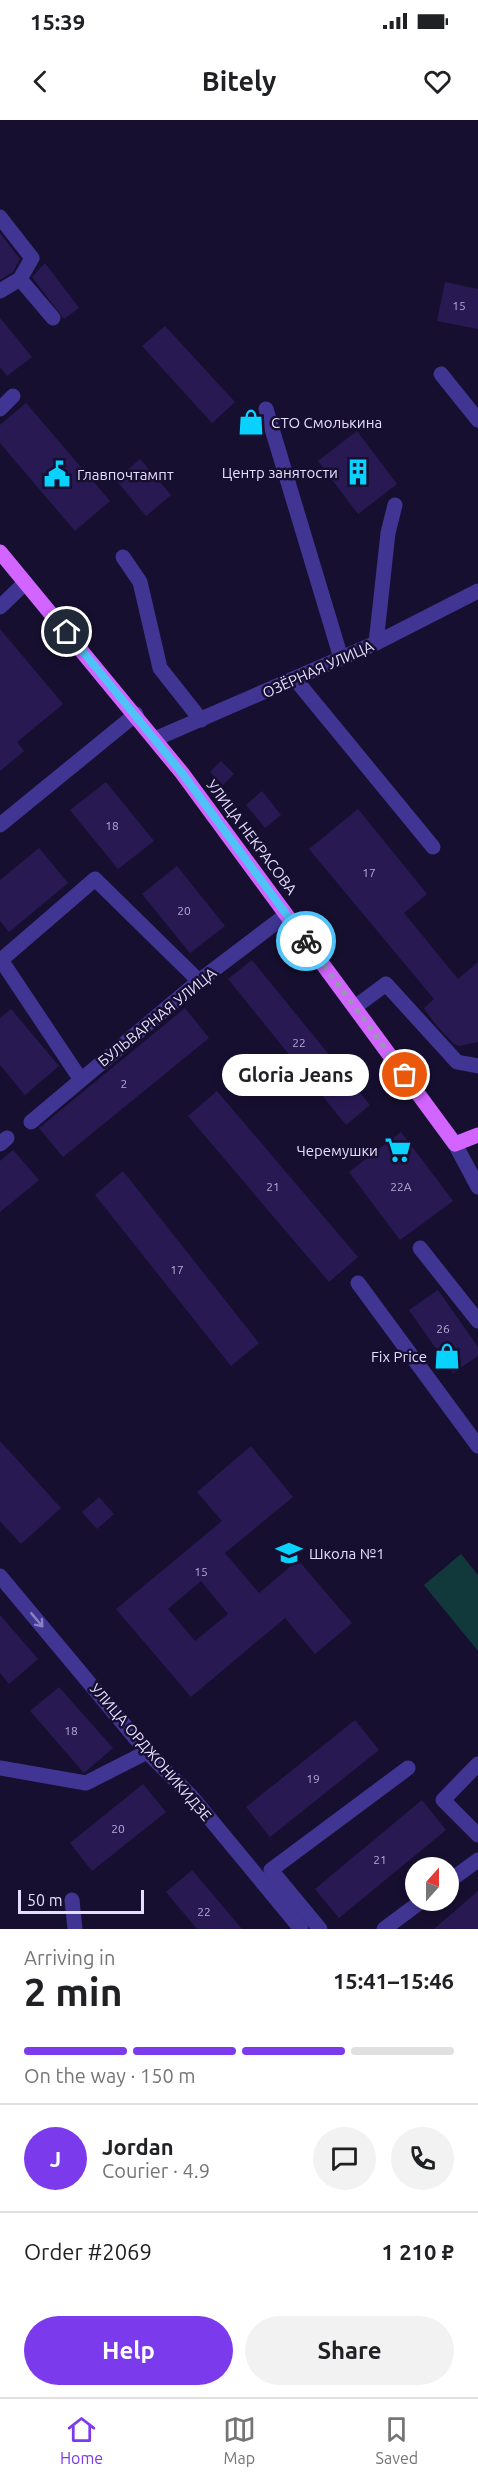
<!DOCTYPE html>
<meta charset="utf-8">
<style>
body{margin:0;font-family:Ubuntu,sans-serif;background:#f2f2f2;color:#202124;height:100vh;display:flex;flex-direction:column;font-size:22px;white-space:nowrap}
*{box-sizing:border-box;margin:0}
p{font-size:20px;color:#757577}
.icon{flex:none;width:33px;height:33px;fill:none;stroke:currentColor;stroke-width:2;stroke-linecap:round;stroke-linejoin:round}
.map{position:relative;height:1809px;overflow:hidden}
.drawer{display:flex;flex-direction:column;background:#fff;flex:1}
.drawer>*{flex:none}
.needle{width:39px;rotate:21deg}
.controls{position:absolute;left:405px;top:1737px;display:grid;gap:12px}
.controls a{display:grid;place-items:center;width:54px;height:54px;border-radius:50%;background:#fff;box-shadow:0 3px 9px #0003;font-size:30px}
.scale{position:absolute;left:18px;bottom:15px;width:126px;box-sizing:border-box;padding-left:6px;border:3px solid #e4ddff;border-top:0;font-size:16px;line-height:21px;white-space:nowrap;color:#e4ddff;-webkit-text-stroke:4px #170f30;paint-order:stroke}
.pin{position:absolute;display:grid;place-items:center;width:51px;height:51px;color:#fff;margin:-26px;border:3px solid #fff;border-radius:50%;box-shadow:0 2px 6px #0007}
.courier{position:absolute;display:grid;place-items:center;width:60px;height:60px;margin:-30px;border:4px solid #4fc3f7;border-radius:50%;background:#fff;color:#222;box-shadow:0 2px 8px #0007}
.bubble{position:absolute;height:42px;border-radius:21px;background:#fff;box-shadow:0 3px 9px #0003;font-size:20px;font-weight:700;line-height:42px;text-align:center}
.summary em{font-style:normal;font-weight:700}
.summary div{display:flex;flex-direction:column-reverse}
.summary{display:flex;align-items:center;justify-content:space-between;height:102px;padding:0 24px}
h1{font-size:39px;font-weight:700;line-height:45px}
.bar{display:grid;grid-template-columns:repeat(4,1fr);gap:9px 6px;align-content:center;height:72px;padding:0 24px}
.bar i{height:8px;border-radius:4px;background:#e0e0e0}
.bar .selected{background:#7c3aed}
.bar p{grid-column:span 4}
.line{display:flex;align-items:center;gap:15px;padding:0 24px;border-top:2px solid #e0e0e0}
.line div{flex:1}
.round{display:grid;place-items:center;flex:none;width:63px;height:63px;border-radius:32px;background:#f2f2f2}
.button{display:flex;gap:12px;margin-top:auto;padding:12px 24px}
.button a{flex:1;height:69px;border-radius:36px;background:#7c3aed;color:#fff;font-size:24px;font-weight:700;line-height:69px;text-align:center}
.button a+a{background:#f2f2f2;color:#202124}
.status{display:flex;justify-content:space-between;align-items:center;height:42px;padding:0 30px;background:#fff;direction:ltr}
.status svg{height:16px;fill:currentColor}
header{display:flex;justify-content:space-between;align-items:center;height:78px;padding:0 24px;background:#fff;font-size:27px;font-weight:700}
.tabs{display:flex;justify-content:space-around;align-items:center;height:84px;border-top:2px solid #e0e0e0;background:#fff;font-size:16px;color:#757577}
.tabs a{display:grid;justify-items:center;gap:3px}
.tabs .selected{color:#7c3aed}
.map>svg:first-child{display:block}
.green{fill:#11383a}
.building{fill:#291953;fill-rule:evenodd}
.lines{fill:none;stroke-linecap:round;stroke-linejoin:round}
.minor{stroke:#413593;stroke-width:15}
.major{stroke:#d264ff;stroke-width:15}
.oneway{stroke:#8a81c4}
.done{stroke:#9c95b7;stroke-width:6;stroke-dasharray:0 10.8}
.route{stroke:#4fc3f7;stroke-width:8}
.labels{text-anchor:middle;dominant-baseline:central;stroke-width:5;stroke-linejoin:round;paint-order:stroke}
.number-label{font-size:12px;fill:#b5acd4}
.poi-label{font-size:15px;fill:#e4ddff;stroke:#170f30;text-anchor:start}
.street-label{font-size:15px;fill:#e4ddff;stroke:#170f30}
</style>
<div class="status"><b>15:39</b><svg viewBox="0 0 49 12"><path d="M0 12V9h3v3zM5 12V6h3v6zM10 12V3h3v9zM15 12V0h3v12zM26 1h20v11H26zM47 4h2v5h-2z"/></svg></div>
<header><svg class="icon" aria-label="back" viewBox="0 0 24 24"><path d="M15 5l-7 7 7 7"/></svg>Bitely<svg class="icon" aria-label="heart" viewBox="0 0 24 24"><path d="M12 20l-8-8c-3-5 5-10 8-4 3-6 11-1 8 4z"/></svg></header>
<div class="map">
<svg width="478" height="1809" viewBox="0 0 478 1809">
<rect width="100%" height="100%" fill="#170f30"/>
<path class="green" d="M461 1434 478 1455V1531L424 1465Z"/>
<g class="building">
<path d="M0 113 20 139 13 152 0 160Z"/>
<path d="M45 143 79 188 64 199 32 157Z"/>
<path d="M445 162 478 169V209L437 201Z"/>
<path d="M0 198 32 237 7 256 0 247Z"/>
<path d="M165 206 235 282 212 303 142 226Z"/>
<path d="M26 283 110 381 75 411 0 323V305Z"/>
<path d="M357 311 397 364 358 394 318 341Z"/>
<path d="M140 339 171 375 146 396 116 360Z"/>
<path d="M0 509 63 584 17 622 24 631 0 651Z"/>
<path d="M221 641 234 654 223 665 210 652Z"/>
<path d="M106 662 154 721 118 749 70 690Z"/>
<path d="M262 671 281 695 265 708 246 685Z"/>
<path d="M358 689 427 774 404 793 458 859 478 842V922L459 926 454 924 436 905 424 888 434 879 309 729Z"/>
<path d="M39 728 68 763 9 812 0 801V760Z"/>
<path d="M177 746 225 806 190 833 142 774Z"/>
<path d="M252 840 370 985 346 1005 228 859Z"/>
<path d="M185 888 209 918 63 1037 39 1008Z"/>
<path d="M11 889 59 946 25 975 0 945V898Z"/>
<path d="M217 971 358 1137 329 1162 188 996Z"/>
<path d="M401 1012 453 1081 400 1120 349 1052Z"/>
<path d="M13 1030 39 1060 0 1092V1041Z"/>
<path d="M123 1051 259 1223 231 1246 95 1075Z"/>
<path d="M438 1170 478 1227V1236L453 1253 409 1190Z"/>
<path d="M0 1321 61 1388 21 1424 0 1401Z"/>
<path d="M251 1326 293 1377 225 1433 259 1473 298 1440 352 1503 315 1534 285 1498 191 1577 116 1489 222 1401 197 1372ZM201 1461 228 1494 195 1521 168 1489Z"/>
<path d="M99 1377 114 1394 97 1409 82 1392Z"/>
<path d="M0 1495 38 1539 9 1564 0 1553Z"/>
<path d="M59 1567 113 1628 84 1653 30 1591Z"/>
<path d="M355 1600 379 1630 270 1717 246 1687Z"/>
<path d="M143 1664 166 1692 92 1751 70 1723Z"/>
<path d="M422 1680 446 1710 339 1798 315 1769Z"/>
<path d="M192 1750 242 1809H197L166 1772Z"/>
<path d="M478 1771V1809H434Z"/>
</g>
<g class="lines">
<g class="minor">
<path d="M0 97 32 138 20 159 0 171"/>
<path d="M20 159 53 198"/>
<path d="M441 254 478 300"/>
<path d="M0 289 13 276"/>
<path d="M266 289 341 538"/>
<path d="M123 437 140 462 160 548 201 600"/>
<path d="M0 487 25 463"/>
<path d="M376 523 388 413 395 385"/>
<path d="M295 559 433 727"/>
<path d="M155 619 376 523 478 471"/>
<path d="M0 705 136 594"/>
<path d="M355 887 386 864 457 942 478 946"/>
<path d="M81 960 1 840 95 759 199 861"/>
<path d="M31 1002 199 861 286 795"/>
<path d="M0 1024 7 1018"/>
<path d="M455 1024 478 1067"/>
<path d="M420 1128 478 1201"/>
<path d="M358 1163 478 1326"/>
<path d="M0 1456 147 1632 191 1676 301 1809"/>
<path d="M478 1644 443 1680 478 1715"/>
<path d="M0 1648 86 1663 147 1632"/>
<path d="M448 1762 478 1740"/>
<path d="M72 1780 75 1809"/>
<path d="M320 1809 271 1750 408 1648"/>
<path d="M384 1809 423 1780"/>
</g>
<path class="major" d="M0 432 182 653 455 1024 478 1015"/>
</g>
<defs><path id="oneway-shaft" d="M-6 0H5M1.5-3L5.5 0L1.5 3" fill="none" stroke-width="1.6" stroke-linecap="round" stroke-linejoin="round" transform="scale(1.5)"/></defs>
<use class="oneway" href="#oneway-shaft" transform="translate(37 1500) rotate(50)"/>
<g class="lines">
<path class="done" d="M306 821 405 955"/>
<path class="route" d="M67 512 182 653 306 821"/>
</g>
<defs>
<g id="shop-bare" transform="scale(2.07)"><path d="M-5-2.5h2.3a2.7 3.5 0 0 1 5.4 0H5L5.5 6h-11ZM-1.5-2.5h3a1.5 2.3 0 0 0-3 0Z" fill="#09d2ff" stroke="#170f30" stroke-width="2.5" paint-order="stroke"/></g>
<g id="building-bare" transform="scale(2.07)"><path d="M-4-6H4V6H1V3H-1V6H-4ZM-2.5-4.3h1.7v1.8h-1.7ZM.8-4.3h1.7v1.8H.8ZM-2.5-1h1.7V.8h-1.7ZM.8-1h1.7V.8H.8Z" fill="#09d2ff" stroke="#170f30" stroke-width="2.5" paint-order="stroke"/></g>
<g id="civic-bare" transform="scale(2.07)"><path d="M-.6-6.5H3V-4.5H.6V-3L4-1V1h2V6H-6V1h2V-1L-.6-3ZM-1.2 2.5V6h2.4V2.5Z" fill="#09d2ff" stroke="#170f30" stroke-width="2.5" paint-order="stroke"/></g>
<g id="supermarket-bare" transform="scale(2.07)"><path d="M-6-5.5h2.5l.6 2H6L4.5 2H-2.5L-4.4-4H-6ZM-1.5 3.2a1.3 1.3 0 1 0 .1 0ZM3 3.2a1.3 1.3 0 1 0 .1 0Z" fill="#09d2ff" stroke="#170f30" stroke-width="2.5" paint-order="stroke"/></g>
<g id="school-bare" transform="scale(2.07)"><path d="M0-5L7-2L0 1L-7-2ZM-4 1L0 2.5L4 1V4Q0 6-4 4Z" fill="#09d2ff" stroke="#170f30" stroke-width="2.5" paint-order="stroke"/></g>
</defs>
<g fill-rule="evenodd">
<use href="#shop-bare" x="251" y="302"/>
<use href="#building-bare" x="358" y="352"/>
<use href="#civic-bare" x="57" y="354"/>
<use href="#supermarket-bare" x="398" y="1030"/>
<use href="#shop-bare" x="447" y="1236"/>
<use href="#school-bare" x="289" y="1433"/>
</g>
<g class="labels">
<g class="number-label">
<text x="459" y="185">15</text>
<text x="112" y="705">18</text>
<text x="369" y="752">17</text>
<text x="184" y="790">20</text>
<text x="299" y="922">22</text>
<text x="124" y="963">2</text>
<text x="273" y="1066">21</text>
<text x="401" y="1066">22А</text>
<text x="177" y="1149">17</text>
<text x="443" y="1208">26</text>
<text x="201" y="1451">15</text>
<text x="71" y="1610">18</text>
<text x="313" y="1658">19</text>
<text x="118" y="1708">20</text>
<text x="380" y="1739">21</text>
<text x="204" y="1791">22</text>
</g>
<g class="poi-label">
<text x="271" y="302">СТО Смолькина</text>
<text x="338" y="352" text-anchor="end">Центр занятости</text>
<text x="77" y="354">Главпочтампт</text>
<text x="378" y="1030" text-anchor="end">Черемушки</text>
<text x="427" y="1236" text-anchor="end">Fix Price</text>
<text x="309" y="1433">Школа №1</text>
</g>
<g class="street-label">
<text transform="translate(318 549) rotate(-24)">ОЗЁРНАЯ УЛИЦА</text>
<text transform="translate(252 717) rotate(53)">УЛИЦА НЕКРАСОВА</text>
<text transform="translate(157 897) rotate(-39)">БУЛЬВАРНАЯ УЛИЦА</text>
<text transform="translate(151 1632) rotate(49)">УЛИЦА ОРДЖОНИКИДЗЕ</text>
</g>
</g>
</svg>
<div class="controls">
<a><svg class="needle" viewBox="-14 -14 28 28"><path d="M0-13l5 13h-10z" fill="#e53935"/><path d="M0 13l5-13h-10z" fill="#757577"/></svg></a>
</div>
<div class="scale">50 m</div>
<div class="pin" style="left:405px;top:955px;background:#ea580c"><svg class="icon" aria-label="bag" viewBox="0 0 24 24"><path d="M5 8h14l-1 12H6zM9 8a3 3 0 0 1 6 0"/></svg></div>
<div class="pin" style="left:67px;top:512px;background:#1f2937"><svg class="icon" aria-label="home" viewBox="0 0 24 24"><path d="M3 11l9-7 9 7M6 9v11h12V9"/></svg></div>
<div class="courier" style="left:306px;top:821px"><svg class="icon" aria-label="bike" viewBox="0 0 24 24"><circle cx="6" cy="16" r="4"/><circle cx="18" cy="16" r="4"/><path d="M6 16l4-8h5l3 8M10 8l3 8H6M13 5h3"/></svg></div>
<div class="bubble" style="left:222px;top:934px;width:147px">Gloria Jeans</div>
</div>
<section class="drawer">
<div class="summary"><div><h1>2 min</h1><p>Arriving in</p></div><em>15:41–15:46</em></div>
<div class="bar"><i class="selected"></i><i class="selected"></i><i class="selected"></i><i></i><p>On the way · 150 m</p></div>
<div class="line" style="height:108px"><b class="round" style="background:#7c3aed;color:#fff">J</b><div><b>Jordan</b><p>Courier · 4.9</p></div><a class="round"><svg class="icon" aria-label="chat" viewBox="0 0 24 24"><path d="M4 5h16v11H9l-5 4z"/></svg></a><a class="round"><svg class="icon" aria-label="phone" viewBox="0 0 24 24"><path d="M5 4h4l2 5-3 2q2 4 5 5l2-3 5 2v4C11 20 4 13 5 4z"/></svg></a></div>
<div class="line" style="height:78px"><div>Order #2069</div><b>1 210 ₽</b></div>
<div class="button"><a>Help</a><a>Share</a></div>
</section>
<nav class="tabs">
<a class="selected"><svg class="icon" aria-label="home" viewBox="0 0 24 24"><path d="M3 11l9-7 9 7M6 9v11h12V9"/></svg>Home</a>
<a><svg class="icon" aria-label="map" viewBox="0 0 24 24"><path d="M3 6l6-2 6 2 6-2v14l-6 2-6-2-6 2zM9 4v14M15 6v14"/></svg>Map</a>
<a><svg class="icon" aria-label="saved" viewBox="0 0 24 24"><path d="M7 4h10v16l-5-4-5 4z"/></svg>Saved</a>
</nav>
